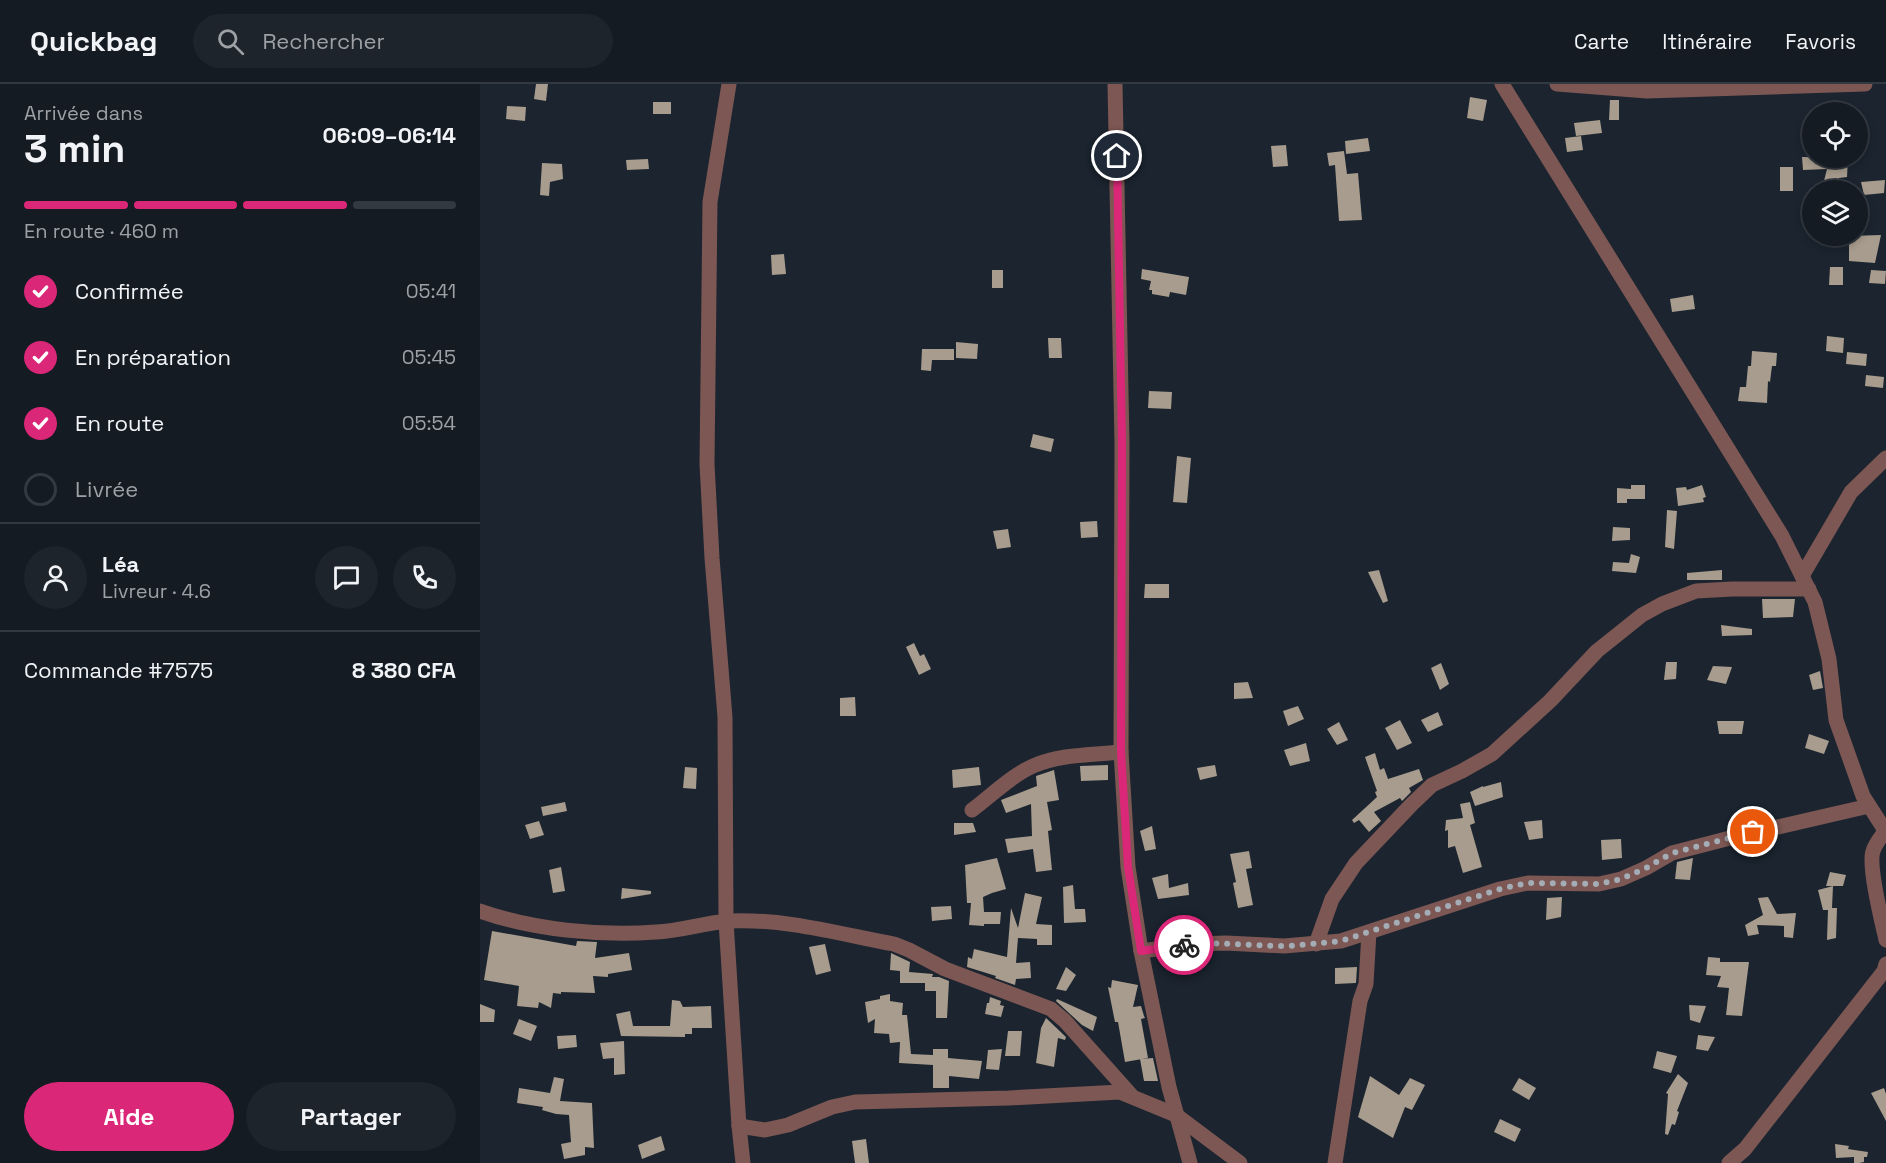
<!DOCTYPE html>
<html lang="fr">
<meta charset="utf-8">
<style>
body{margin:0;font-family:"Space Grotesk",sans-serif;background:#1d242b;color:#f1f3f6;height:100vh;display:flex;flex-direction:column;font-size:22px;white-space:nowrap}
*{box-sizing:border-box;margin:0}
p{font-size:20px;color:#9da1a6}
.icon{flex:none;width:33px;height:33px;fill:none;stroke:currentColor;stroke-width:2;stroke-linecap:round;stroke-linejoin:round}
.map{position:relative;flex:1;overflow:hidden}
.panel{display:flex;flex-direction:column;background:#141b23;width:480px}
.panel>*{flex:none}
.fabs{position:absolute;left:1322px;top:18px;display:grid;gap:12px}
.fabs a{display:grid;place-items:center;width:66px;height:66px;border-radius:50%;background:#141b23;box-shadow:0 3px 9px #0003,0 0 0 2px #333941;font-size:30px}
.pin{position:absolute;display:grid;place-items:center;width:51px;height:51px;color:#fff;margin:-26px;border:3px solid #fff;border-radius:50%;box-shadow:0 2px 6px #0007}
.courier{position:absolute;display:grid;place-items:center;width:60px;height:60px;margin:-30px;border:4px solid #db2777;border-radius:50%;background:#fff;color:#222;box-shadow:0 2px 8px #0007}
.headline em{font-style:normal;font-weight:600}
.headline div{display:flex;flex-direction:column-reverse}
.headline{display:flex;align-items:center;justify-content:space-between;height:102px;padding:0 24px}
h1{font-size:39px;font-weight:600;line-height:45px}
.bar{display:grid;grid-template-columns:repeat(4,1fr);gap:9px 6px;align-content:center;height:72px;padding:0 24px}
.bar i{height:8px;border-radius:4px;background:#333941}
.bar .current{background:#db2777}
.bar p{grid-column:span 4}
.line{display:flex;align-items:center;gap:15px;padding:0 24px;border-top:2px solid #333941}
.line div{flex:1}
.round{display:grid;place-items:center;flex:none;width:63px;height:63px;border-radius:32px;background:#1d242b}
ol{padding:0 24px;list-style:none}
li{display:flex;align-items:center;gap:18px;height:66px}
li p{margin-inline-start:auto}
li .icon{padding:6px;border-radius:50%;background:#db2777;color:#fff;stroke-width:4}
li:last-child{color:#9da1a6}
li i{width:33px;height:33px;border:3px solid #333941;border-radius:50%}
.button{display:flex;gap:12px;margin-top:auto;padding:12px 24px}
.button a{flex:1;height:69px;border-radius:36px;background:#db2777;color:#fff;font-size:24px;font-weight:600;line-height:69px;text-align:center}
.button a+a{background:#1d242b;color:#f1f3f6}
header{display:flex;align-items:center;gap:36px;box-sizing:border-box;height:84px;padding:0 30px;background:#141b23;border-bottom:2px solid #333941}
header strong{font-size:28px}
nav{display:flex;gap:33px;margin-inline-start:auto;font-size:21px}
.search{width:420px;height:54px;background:#1d242b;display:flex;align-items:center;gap:15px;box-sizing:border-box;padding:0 21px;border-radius:33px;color:#9da1a6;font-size:22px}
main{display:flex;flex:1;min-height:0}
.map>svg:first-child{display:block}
.building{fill:#a79c8d}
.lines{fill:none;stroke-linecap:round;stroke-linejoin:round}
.minor{stroke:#7c5753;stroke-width:15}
.done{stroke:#a4acb5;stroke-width:6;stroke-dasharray:0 10.8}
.route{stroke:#db2777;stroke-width:8}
</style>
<header>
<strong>Quickbag</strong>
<div class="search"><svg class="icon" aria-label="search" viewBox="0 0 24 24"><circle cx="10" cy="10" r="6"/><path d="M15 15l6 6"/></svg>Rechercher</div>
<nav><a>Carte</a><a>Itinéraire</a><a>Favoris</a></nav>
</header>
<main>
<section class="panel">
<div class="headline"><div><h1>3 min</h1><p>Arrivée dans</p></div><em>06:09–06:14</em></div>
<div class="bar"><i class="current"></i><i class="current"></i><i class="current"></i><i></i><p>En route · 460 m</p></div>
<ol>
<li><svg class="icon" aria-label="check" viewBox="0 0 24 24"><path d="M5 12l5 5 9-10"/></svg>Confirmée<p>05:41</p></li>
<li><svg class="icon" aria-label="check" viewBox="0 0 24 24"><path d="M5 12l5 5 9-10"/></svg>En préparation<p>05:45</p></li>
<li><svg class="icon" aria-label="check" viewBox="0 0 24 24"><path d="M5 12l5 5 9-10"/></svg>En route<p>05:54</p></li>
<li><i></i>Livrée</li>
</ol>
<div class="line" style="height:108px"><a class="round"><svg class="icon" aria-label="person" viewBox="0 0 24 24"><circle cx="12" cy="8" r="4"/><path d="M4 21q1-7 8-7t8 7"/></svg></a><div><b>Léa</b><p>Livreur · 4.6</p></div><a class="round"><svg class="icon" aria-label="chat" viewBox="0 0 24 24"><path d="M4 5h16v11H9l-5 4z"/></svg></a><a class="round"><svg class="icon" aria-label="phone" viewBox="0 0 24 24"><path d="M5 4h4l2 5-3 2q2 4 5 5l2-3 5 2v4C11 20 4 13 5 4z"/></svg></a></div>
<div class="line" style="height:78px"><div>Commande #7575</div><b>8 380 CFA</b></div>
<div class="button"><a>Aide</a><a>Partager</a></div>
</section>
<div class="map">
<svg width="1406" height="1079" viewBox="0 0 1406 1079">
<rect width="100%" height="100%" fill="#1b242f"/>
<g class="building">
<path d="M56 0H68L66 17 54 15Z"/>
<path d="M990 13 1007 16 1003 37 987 34Z"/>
<path d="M1130 16H1139V36H1129Z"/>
<rect x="173" y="18" width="18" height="12"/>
<path d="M27 22 46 23 45 37 26 35Z"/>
<path d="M1120 36 1122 49 1096 52 1094 39Z"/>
<path d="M1101 52 1103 66 1087 68 1085 54Z"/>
<path d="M888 54 890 67 866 70 865 57Z"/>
<path d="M806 61 808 82 793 83 791 62Z"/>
<path d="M864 67 867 90 878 89 882 136 859 137 855 81 849 82 847 69Z"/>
<path d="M1322 73 1368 74 1367 93 1359 94 1354 106 1342 105 1347 85 1323 86Z"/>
<path d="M168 75 169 85 147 86 146 76Z"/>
<path d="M62 79 82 80 83 95 70 98 69 112 60 111Z"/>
<rect x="1300" y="83" width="13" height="24"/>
<path d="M1405 96 1404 109 1384 111 1381 98Z"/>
<path d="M1401 151 1395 179 1369 177V152Z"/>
<path d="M304 170 306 190 292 191 291 171Z"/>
<path d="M1350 183H1363V201H1349Z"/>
<path d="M662 185 709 193 706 211 690 208 689 213 672 210V206H669L671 197 661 195Z"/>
<rect x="512" y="186" width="11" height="18"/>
<path d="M1391 186 1406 187 1405 200 1389 199Z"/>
<path d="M1213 211 1215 225 1192 228 1190 215Z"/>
<path d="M1347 252 1364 254 1363 269 1346 267Z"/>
<path d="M568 254H581L582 274H569Z"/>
<path d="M476 258 498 260 497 275 476 274Z"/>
<path d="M442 265H474V276H452L451 287 441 286Z"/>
<path d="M1272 267 1297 269 1296 282H1292L1290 298 1288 297 1287 319 1258 317 1260 303H1266L1268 282H1271Z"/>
<path d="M1367 268 1387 270 1386 282 1366 280Z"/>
<path d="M1386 291 1404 293 1403 304 1385 302Z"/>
<path d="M669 307 692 308 691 325 668 324Z"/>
<path d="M553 350 574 355 571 368 550 363Z"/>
<path d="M697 372 711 374 707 419 693 418Z"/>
<path d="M1151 401H1165V415H1147V419H1137V404L1151 405Z"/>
<path d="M1222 401 1226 413 1223 414 1224 418 1198 422 1196 404 1206 403 1207 406Z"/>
<path d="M1187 426 1197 427 1194 465 1185 463Z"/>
<path d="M617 437 618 453 601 454 600 438Z"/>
<path d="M1133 443 1150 444V456L1132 457Z"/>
<path d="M528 445 531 463 517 465 513 447Z"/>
<path d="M1151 470 1160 473 1156 489 1132 487 1133 478 1149 479Z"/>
<path d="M899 486 908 517 903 519 888 488Z"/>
<path d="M1242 486V496H1207V489Z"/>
<path d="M665 500H689V514H664Z"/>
<path d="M1282 515H1315L1313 533 1283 534Z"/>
<path d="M1241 541 1272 545V551L1242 552Z"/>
<path d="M434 559 440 572 444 570 451 585 439 591 426 563Z"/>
<path d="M1186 578H1197L1196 595 1184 596Z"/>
<path d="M961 579 969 600 960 606 951 584Z"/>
<path d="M1233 582 1252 583 1246 600 1227 596Z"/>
<path d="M1340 587 1343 604 1333 606 1329 591Z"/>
<path d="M768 598 773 614 754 615V599Z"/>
<path d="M375 613 376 632H360V614Z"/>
<path d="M818 622 824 635 808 642 803 627Z"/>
<path d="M958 628 963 641 948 648 941 636Z"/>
<path d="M920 636 932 659 917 666 905 644Z"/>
<path d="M1237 637H1264L1262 650H1239Z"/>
<path d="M859 638 868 656 857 661 847 645Z"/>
<path d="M1329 650 1349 657 1344 670 1325 664Z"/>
<path d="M826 659 830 677 810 682 804 666Z"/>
<path d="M895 669 900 686 904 684 908 695 939 685 943 696 929 704 931 708 922 717 920 714 894 728 901 737 889 748 879 736 874 739 872 736 897 713 895 708 897 707 885 673Z"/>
<path d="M628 681V696L601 697 600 682Z"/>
<path d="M735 681 737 692 720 696 717 684Z"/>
<path d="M205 683 217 684 216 705 203 704Z"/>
<path d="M499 683 501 701 473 704 472 686Z"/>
<path d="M574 686 579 716 567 718 572 746 568 747 572 786 556 788 553 765 528 769 525 755 552 752 551 720 526 729 521 716 557 702 556 692Z"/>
<path d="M1021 698 1023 713 995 722 990 708 1003 702V703Z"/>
<path d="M85 718 87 727 63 732 61 723Z"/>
<path d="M990 718 995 739 990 741 1002 783 983 789 975 762 968 764V746L965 747 966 736 983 734 980 720Z"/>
<path d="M1062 736 1063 754 1049 756 1044 738Z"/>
<path d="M59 737 64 751 50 755 45 741Z"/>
<path d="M474 739H493L496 748 474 751Z"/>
<path d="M672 742 676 765 665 767 660 747Z"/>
<path d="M1141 755 1142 774 1122 776 1121 756Z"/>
<path d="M769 767 772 784 766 785 773 821 758 824 753 799 756 798 750 770Z"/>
<path d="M517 774 526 805 512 809 503 813 504 828H521L520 840H504V842L489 841 491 819H487L485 781Z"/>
<path d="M1213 774 1210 796 1195 795 1197 778Z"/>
<path d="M81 783 85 807 73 809 69 786Z"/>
<path d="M1350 788 1366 791 1363 802H1346Z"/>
<path d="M688 790 689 804 708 799 709 811 678 815 672 794Z"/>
<path d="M593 801 595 825H605L606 838 584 839 583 803Z"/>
<path d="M1353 802 1352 824H1357L1356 854 1347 856 1348 826H1343L1338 806Z"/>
<path d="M142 804 171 807V810L141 815Z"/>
<path d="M545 809 562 813 556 840 572 841V861H557V855L538 854 536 879 550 878 551 894 536 895 535 901 515 894 516 892 487 883 488 873 492 875 494 865 527 873 531 824 538 844Z"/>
<path d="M1082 813 1081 833 1066 836 1067 814Z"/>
<path d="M1288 813 1297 830 1316 829 1313 854 1304 853V842L1277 841 1279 850 1268 852 1265 841 1283 831 1278 814Z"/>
<path d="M471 822 472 835 452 837 451 823Z"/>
<path d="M12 847 96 862 97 857 117 858 115 874 149 869 152 886 128 890V893L113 892 115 909 81 908V910L73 909 71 924 59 918 58 924 37 922 39 902 4 896Z"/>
<path d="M345 860 351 887 336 891 329 863Z"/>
<path d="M411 869 430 878 429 888 453 890 452 893H459L469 897 467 934H456V907H445V899H420V887L410 886Z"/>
<path d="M1228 873 1240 874V878H1269L1262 932 1246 931 1249 904 1237 903 1241 892 1226 891Z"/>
<path d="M586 883 596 891 586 907 576 905Z"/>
<path d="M877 883 876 899 855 900V884Z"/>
<path d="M632 896 658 901 653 923 661 922 664 932 665 934 661 935 668 974 645 978 638 938H635L628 903 631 904Z"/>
<path d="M410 910V917L423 919 422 931H427L431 970 453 971V965H468V974L502 977 499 995 469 992V1004H453V981L419 979 420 958 410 959 409 950 394 949 395 935 388 939 385 918 400 915V912Z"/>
<path d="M510 913 521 917 520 921 524 922 521 933 505 930 507 919H509Z"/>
<path d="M577 915 617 933 613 947 602 941 576 917Z"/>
<path d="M192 916 200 917 203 923 231 922 232 944H212V950H205V953L141 952 136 930 150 927 153 942H190Z"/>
<path d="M0 920 15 926 14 938H0Z"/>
<path d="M1209 921 1226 922 1220 939 1210 936Z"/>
<path d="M566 934 586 953 585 956 578 954 574 983 556 979 561 944Z"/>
<path d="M39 935 57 942 51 957 33 950Z"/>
<path d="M528 947H542L540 972H525Z"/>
<path d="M96 951 97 963 78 965 77 952Z"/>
<path d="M1218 951 1235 953 1228 967 1216 965Z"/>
<path d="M144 957 145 990 134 991V974L123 975 120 959Z"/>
<path d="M522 965 519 986 506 985 508 966Z"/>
<path d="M1177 967 1197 972 1191 989 1173 984Z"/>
<path d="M673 974 678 997H664L660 975Z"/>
<path d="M1198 990 1208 999 1197 1027 1199 1028 1195 1041 1192 1040 1188 1051 1185 1050 1188 1010 1186 1009Z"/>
<path d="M890 992 919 1011 930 994 945 1001 932 1026 925 1023 913 1054 878 1033Z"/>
<path d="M74 993 84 995 80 1017 112 1019 114 1064 105 1063V1071L84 1075 81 1060 91 1058 89 1031 76 1030 62 1026 63 1023 37 1019 39 1004 70 1009Z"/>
<path d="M1039 994 1056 1004 1049 1016 1032 1006Z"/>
<path d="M1404 1004 1406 1010V1037L1391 1009Z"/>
<path d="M1020 1035 1041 1045 1035 1058 1014 1048Z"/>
<path d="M181 1052 185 1066 162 1075 158 1061Z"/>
<path d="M386 1055 389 1079H375L372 1057Z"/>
<path d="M1355 1060 1369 1062 1368 1065 1388 1068 1387 1073H1384V1078L1379 1079H1374V1073L1356 1074Z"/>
</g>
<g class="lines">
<g class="minor">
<path d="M249 0 230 118 227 380 232 474 245 633 246 837 259 1042 263 1079"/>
<path d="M635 0 642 359 641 668 648 783 661 867 689 1003 710 1079"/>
<path d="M1022 0 1302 452 1335 518 1349 575 1356 636 1383 712 1406 748"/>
<path d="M1077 0 1167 7 1385 0"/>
<path d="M1322 492 1371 408 1406 374"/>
<path d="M492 726C512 711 531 692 553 682 580 670 612 671 641 668"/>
<path d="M1405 747C1401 753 1395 760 1393 767 1388 782 1402 838 1406 856"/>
<path d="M0 827C53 846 119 852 176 848 200 847 224 839 248 837 304 834 360 850 414 860L429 866 465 885 571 925 585 937 651 1011"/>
<path d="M836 860 852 815 876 779 932 720 952 701 982 687 1012 670 1070 617 1117 567 1162 531 1182 520 1216 507 1252 505H1329"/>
<path d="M661 867 715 860 746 859 804 862 861 857 1020 805 1048 799 1119 800 1141 795 1166 784 1192 769 1250 754 1389 722"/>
<path d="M259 1042 285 1046 308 1041 352 1023 375 1018 529 1014 640 1008 696 1031 760 1079"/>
<path d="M855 1079 880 917 886 900 889 848"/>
<path d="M1249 1079 1265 1065 1404 887 1406 880"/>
</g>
</g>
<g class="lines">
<path class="done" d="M704 861C738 857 771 862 806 862 824 861 842 859 861 857L1020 805 1048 799 1119 800 1141 795 1166 784 1192 769 1273 748"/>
<path class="route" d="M637 72 642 359 641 668 648 783 661 867 704 861"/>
</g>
</svg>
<div class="fabs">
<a><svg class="icon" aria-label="locate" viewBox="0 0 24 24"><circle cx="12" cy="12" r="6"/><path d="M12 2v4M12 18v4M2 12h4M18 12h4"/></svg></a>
<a><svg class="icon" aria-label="layers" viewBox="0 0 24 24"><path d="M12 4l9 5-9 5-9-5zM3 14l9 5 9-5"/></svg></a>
</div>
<div class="pin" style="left:1273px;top:748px;background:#ea580c"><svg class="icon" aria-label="bag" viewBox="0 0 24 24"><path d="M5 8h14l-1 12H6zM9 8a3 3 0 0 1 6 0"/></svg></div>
<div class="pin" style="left:637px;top:72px;background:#1f2937"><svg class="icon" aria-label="home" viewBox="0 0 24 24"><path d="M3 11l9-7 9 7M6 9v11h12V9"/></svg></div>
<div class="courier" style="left:704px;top:861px"><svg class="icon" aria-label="bike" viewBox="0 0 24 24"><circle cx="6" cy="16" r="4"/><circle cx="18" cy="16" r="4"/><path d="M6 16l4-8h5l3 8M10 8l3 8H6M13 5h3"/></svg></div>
</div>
</main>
